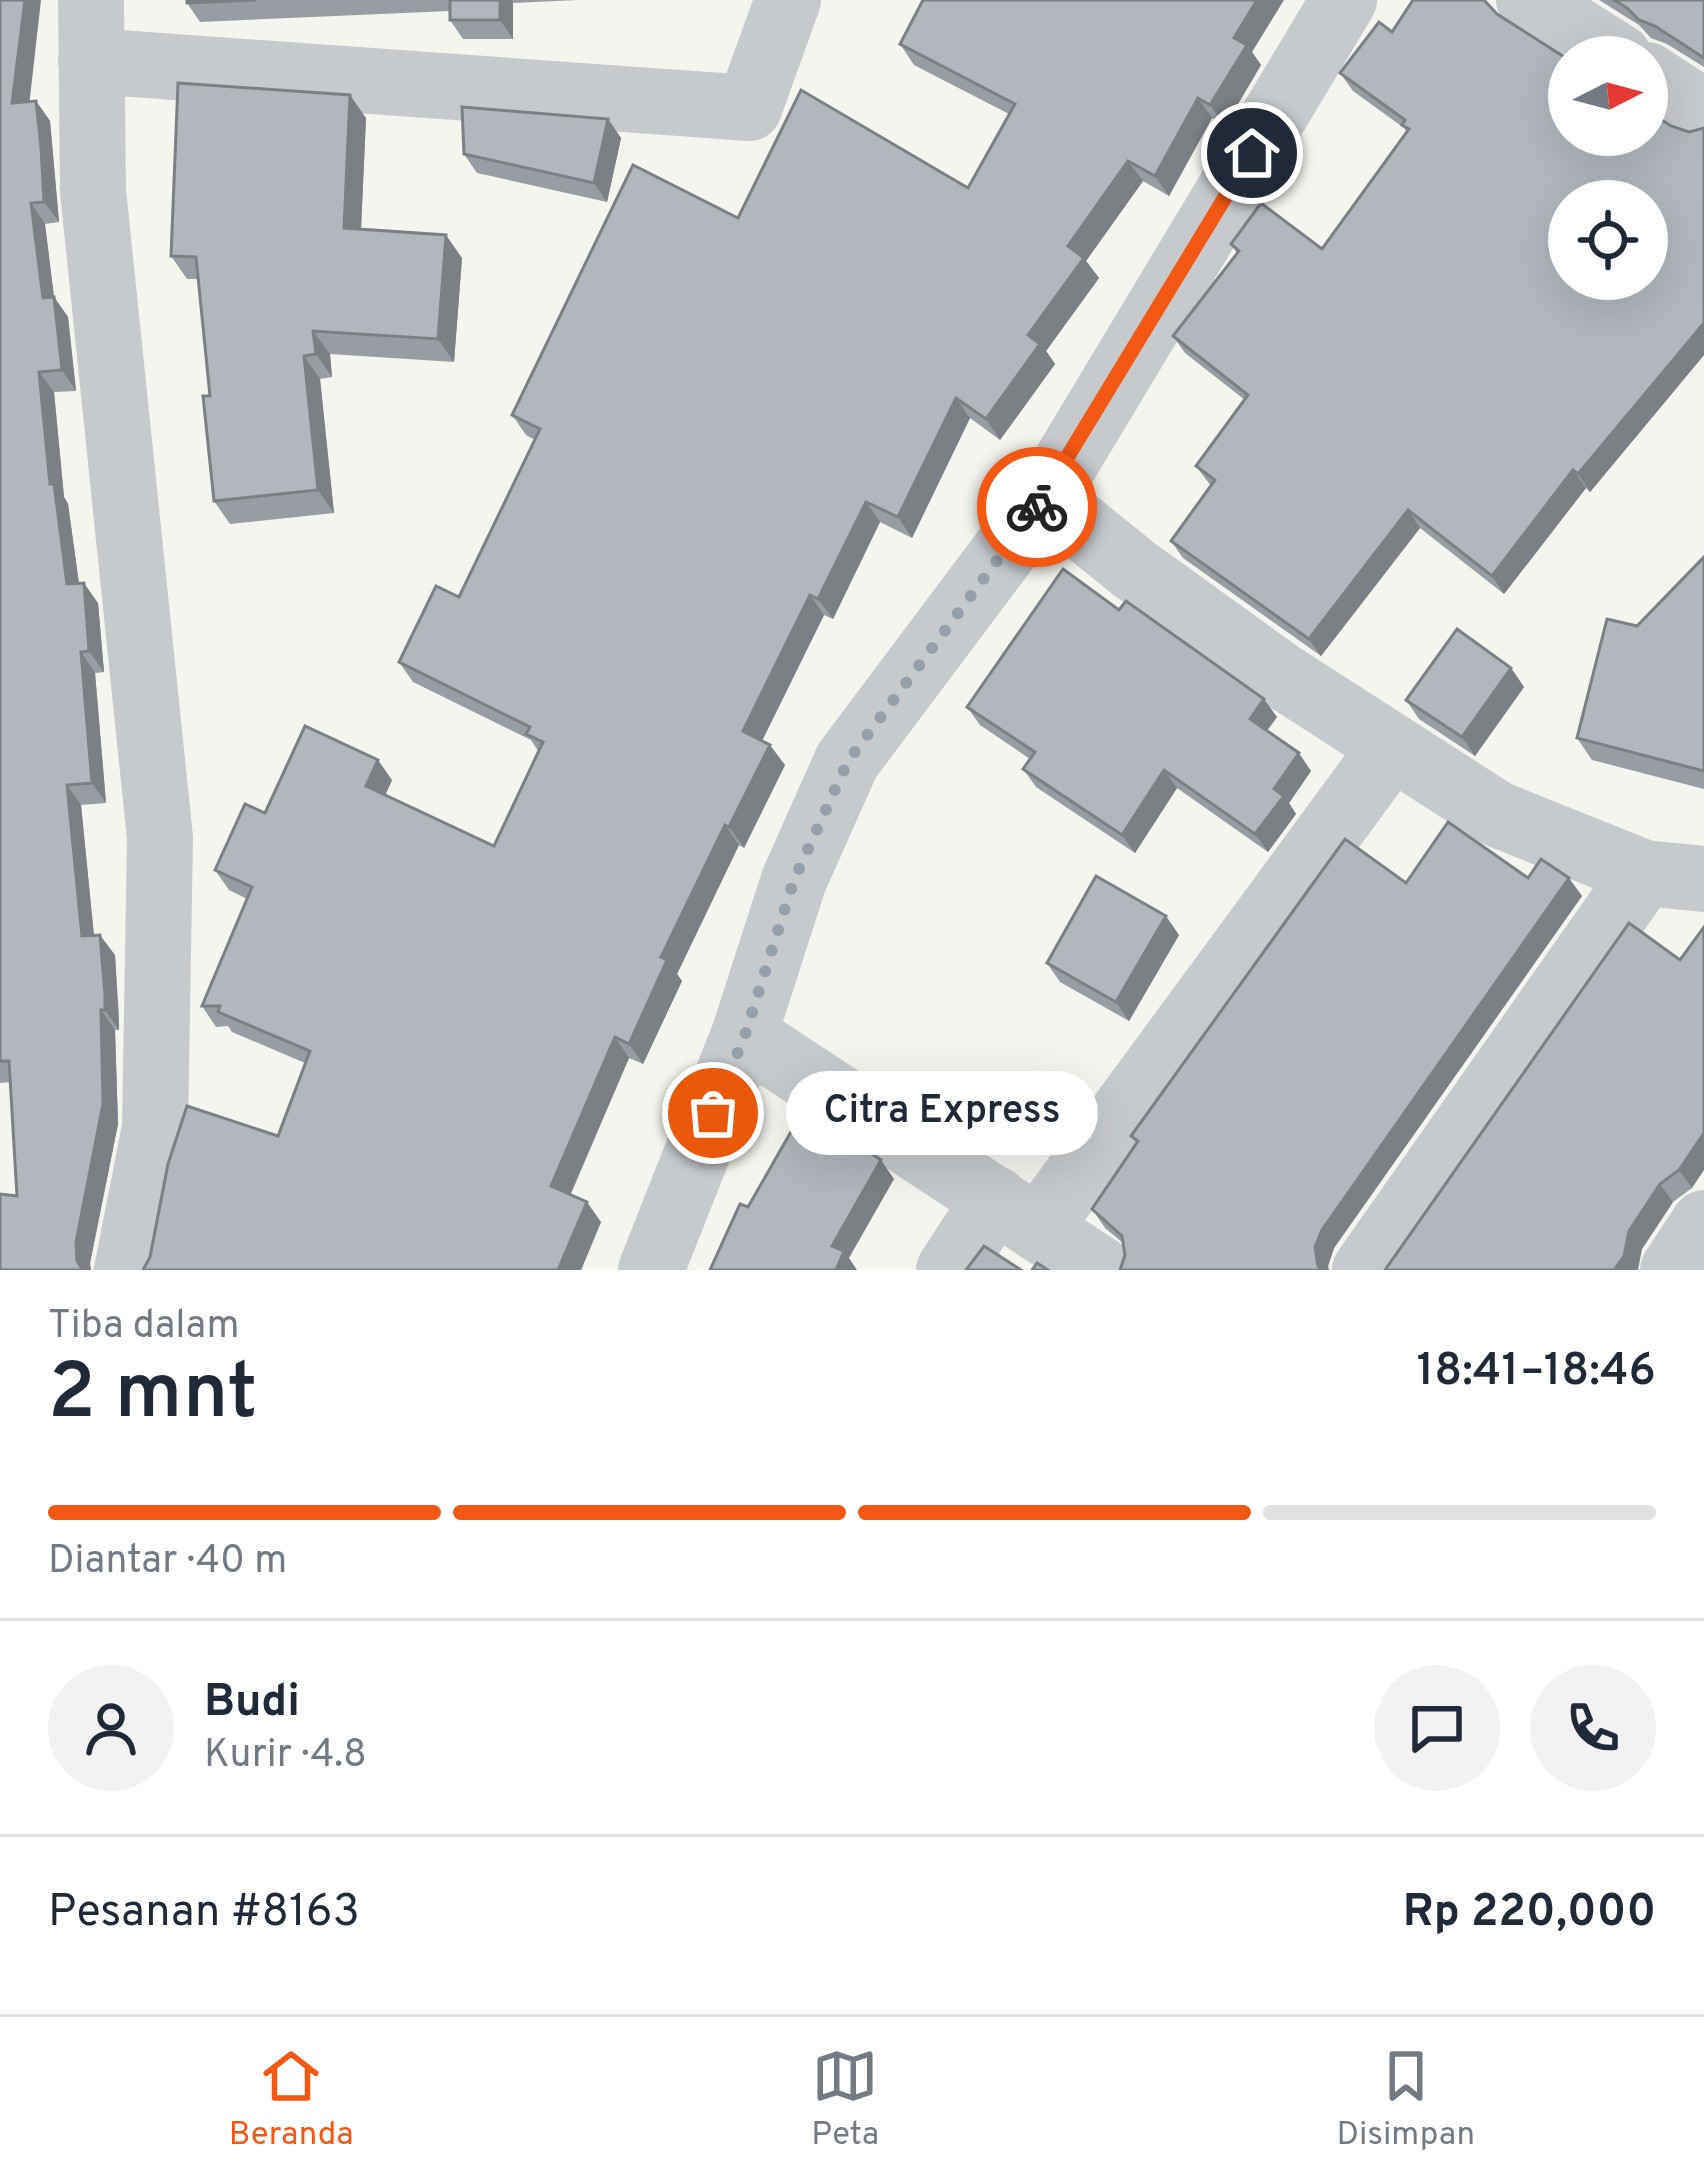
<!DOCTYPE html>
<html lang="id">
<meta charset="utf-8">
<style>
body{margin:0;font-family:Overpass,sans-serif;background:#f2f2f3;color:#1f2937;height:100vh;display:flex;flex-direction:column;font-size:45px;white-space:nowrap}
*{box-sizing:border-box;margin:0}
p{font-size:39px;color:#747a83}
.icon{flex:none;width:66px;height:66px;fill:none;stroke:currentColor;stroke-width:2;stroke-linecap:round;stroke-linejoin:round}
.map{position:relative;height:1270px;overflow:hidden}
.details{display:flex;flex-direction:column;background:#fff;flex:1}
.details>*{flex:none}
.needle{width:78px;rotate:84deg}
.tools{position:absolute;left:1548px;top:36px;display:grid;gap:24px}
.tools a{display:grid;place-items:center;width:120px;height:120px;border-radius:50%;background:#fff;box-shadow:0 12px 48px #0002;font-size:60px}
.pin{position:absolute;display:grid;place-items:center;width:102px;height:102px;color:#fff;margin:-51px;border:6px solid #fff;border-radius:50%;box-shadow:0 3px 12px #0007}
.courier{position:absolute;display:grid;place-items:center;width:120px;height:120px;margin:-60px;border:9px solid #f25713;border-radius:50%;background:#fff;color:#222;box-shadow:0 3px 15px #0007}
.bubble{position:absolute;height:84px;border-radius:42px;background:#fff;box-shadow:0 12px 48px #0002;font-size:39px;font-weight:600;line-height:84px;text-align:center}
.overview em{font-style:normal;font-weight:600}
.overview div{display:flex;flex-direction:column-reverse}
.overview{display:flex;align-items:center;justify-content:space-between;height:204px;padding:0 48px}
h1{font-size:78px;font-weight:600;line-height:90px}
.bar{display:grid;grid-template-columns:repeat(4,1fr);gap:18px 12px;align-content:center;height:144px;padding:0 48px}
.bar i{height:15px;border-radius:9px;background:#e0e1e3}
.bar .selected{background:#f25713}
.bar p{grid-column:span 4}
.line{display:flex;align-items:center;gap:30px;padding:0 48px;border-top:3px solid #e0e1e3}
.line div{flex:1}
.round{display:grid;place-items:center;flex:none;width:126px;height:126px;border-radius:63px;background:#f2f2f3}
.dock{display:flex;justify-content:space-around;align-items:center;height:168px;border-top:3px solid #e0e1e3;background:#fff;font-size:33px;color:#747a83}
.dock a{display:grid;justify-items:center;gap:6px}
.dock .selected{color:#f25713}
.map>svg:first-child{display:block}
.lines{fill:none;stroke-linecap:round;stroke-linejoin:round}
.minor{stroke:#c7cacd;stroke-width:66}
.wall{fill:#989da3}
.shaded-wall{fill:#7c8084}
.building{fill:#b1b7bd;stroke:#7c8084;stroke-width:3;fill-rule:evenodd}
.done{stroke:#95a0aa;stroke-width:12;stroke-dasharray:0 21.6}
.route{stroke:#f25713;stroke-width:15}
</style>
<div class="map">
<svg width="1704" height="1270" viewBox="0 0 1704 1270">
<rect width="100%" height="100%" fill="#f5f5f0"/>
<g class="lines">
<g class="minor">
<path d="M91 0 93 191 160 838 155 1128 127 1270"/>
<path d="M1529 0 1619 57"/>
<path d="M91 61 749 108 788 0"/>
<path d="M1647 75 1704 112"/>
<path d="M1045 497 1134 569 1281 675 1497 814 1644 873 1704 879"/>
<path d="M744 1035 1101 1270"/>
<path d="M1039 1227 1391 748"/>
<path d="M651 1270 744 1035 794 880 847 761 1045 497 1344 0"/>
<path d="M949 1270 995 1199"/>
<path d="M1365 1270 1644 873"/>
<path d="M1673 1270 1704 1223"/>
</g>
</g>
<g class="wall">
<path d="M0 0 29 101H36L50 121 59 222 45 224 54 297 68 317 76 391 54 392 64 497 68 504 79 584 98 603 104 672 95 673 106 803 81 805 94 935 115 955 119 1015V1030H115L118 1124 90 1263 17 1196 10 1082 0 1083Z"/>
<path d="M187 0H578L513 3V39H463L450 20V11L200 22 187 3Z"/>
<path d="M1599 0H1704V67L1667 44 1651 38 1639 25Z"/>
<path d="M1495 13 1671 126 1689 132 1704 128V355L1590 492 1586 488 1504 594 1420 528 1321 656 1183 558 1171 541 1211 486 1196 466 1245 400 1185 353 1173 336 1237 253 1231 244 1322 249 1407 132 1404 128 1353 91 1340 73 1392 32Z"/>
<path d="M900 44 1252 52 1261 65 1225 126 1212 118 1169 196 1143 181 1086 261 1099 278 1046 351 1055 364 1000 440 970 418 912 538 880 522 833 619 824 615 762 741 785 765 744 848 739 845 677 974 682 981 643 1064 629 1058 571 1194 601 1222 581 1270H143L278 1136 305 1063 232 1032 228 1026 216 1027 202 1006 247 899 229 890 215 870 265 813 392 780 385 795 494 846 538 751 531 740 413 682 399 662 459 597 535 440 526 435 512 415 738 218 968 188 1009 114 914 65Z"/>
<path d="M366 118 361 229 462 258 454 362 330 354 332 377 320 379 334 513 230 524 214 501 210 396 198 279H187L171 256Z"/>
<path d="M608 119 621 138 607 202 477 173 464 154Z"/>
<path d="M1704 557V789L1592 760 1577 738 1637 626Z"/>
<path d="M1119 610 1277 717 1267 731 1311 771 1289 803 1296 814 1268 852 1177 788 1135 853 1036 787 1023 769 1030 759 980 725 967 707Z"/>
<path d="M1511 668 1524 687 1475 756 1419 719 1406 700Z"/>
<path d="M1528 878 1582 896 1334 1248 1328 1266 1125 1255 1124 1244 1105 1228 1092 1209 1136 1143 1131 1136 1406 883Z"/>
<path d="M1629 923 1692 1188 1673 1202 1642 1249Z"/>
<path d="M1179 935 1129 1021 1060 982 1047 963Z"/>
</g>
<g class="shaded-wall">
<path d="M25 0H41L27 124 12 103Z"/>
<path d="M500 0H511L513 3V39L500 20Z"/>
<path d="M1257 0H1284L1252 52 1261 65 1225 126 1210 105 1234 38Z"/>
<path d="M350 95 366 118 360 251 344 228Z"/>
<path d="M1198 98 1212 118 1169 196 1155 176Z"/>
<path d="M36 101 50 121 59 222 44 202Z"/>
<path d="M608 119 621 138 607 202 594 183Z"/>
<path d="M1128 161 1143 181 1086 261 1099 278 1046 351 1055 364 1000 440 986 419 1028 335 1068 246Z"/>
<path d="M31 203 45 224 54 297 68 317 76 391 62 370 43 298Z"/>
<path d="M446 235 462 258 454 362 438 339Z"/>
<path d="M1704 323V355L1590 492 1578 474Z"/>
<path d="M313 331 330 354 332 377 316 354Z"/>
<path d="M304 356 320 379 334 513 318 490Z"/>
<path d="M39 372 54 392 64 497 68 504 82 605 67 584 50 484Z"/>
<path d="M956 398 970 418 912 538 898 517Z"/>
<path d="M1573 470 1586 488 1504 594 1492 576Z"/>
<path d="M866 502 880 522 833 619 818 599Z"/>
<path d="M1408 510 1420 528 1321 656 1309 639Z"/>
<path d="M84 583 98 603 104 672 89 651Z"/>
<path d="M810 595 824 615 757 751 743 731Z"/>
<path d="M81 652 95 673 106 803 92 783Z"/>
<path d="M1511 668 1524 687 1475 756 1462 737Z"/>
<path d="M1264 699 1277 717 1262 737 1250 719Z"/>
<path d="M770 745 785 765 744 848 729 827Z"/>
<path d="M1299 753 1311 771 1289 803 1296 814 1268 852 1255 834 1274 789Z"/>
<path d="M378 760 392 780 380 807 366 786Z"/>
<path d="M1164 770 1177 788 1135 853 1122 835Z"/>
<path d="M67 785 81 805 96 957 82 936Z"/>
<path d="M725 825 739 845 677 974 682 981 643 1064 629 1044 661 957Z"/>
<path d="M1569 878 1582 896 1334 1248 1328 1266 1329 1270H1320L1318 1266 1315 1247 1322 1230Z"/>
<path d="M1166 916 1179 935 1129 1021 1116 1002Z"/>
<path d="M100 935 115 955 119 1030 105 1010Z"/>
<path d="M101 1010 115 1030 118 1124 90 1263 91 1270H83L77 1261 76 1242Z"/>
<path d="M615 1037 629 1058 565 1206 551 1186Z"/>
<path d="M1704 1133V1170L1692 1188 1679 1170Z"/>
<path d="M881 1160 894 1179 849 1258 857 1270H836L832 1246Z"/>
<path d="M1660 1184 1673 1202 1642 1249 1638 1270H1614L1629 1231Z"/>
<path d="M587 1202 601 1222 581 1270H558Z"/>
</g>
<g class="building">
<path d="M0 0H25L12 103 36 101 41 147 44 202 31 203 43 298 54 297 62 370 39 372 50 484H54L67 584 84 583 89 651 81 652 92 783 67 785 82 936 100 935 105 995V1010H101L103 1104 76 1242 77 1261 83 1270H0V1194L17 1196 9 1061H0Z"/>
<path d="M187 0H256L187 3Z"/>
<rect x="450" y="0" width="50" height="20"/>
<path d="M923 0H1257L1234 38 1247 45 1210 105 1198 98 1155 176 1128 161 1068 246 1084 258 1028 335 1040 344 986 419 956 398 898 517 866 502 818 599 810 595 743 731 770 745 729 827 725 825 661 957 667 960 629 1044 615 1037 551 1186 587 1202 558 1270H143L150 1257 168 1164 187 1106 278 1136 310 1051 218 1012 220 1006H202L252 887 215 870 245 804 265 813 305 726 378 760 366 786 494 846 543 742 526 734 530 727 399 662 436 586 459 597 540 429 512 415 633 165 738 218 801 90 968 188 1015 104 900 44Z"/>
<path d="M1413 0H1484L1497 14 1569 60V135H1647V110L1671 126 1689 132 1704 128V323L1578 474 1573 470 1492 576 1408 510 1309 639 1171 541 1215 480 1196 466 1248 395 1173 336 1239 251 1231 244 1261 203 1322 249 1409 129 1402 125 1405 120 1340 73 1379 22 1392 32ZM1569 201H1647V279H1569Z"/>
<path d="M1614 0H1704V58L1655 26 1639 20 1627 8Z"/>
<path d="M178 83 350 95 344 228 446 235 438 339 313 331 316 354 304 356 318 490 214 501 203 396H210L196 257 171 256Z"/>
<path d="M462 107 608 119 594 183 464 154Z"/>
<path d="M1704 557V771L1577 738 1607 619 1637 626Z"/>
<path d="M1063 569 1119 610 1126 601 1264 699 1250 719 1299 753 1274 789 1284 796 1255 834 1164 770 1122 835 1023 769 1035 752 967 707Z"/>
<path d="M1457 629 1511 668 1462 737 1406 700Z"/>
<path d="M1448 822 1528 878 1541 859 1569 878 1322 1230 1315 1247 1318 1266 1321 1270H1120L1125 1255 1122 1236 1092 1209 1138 1141 1131 1136 1345 839 1406 883Z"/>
<path d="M1096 876 1166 916 1116 1002 1047 963Z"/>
<path d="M1629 923 1680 960 1704 927V1133L1679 1170 1660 1184 1629 1231 1624 1256 1614 1270H1385Z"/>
<path d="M804 1109 881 1160 832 1246 844 1251 836 1270H710L740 1204 748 1207Z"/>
<path d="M984 1246 1021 1270H966Z"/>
<path d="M1037 1263 1048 1270H1032Z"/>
</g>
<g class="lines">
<path class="done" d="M713 1113 745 1035 794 880 848 761 1037 507"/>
<path class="route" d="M1037 507 1252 153"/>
</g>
</svg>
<div class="tools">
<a><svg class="needle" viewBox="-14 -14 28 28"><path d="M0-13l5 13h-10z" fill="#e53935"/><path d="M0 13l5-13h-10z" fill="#747a83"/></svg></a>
<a><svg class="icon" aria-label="locate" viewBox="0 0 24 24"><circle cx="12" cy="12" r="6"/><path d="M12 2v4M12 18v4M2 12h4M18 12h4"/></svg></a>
</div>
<div class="pin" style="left:713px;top:1113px;background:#ea580c"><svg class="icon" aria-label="bag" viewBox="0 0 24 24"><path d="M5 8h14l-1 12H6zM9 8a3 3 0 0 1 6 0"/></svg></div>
<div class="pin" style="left:1252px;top:153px;background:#1f2937"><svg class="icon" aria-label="home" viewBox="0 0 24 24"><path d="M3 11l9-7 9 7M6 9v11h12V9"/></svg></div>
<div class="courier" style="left:1037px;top:507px"><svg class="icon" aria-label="bike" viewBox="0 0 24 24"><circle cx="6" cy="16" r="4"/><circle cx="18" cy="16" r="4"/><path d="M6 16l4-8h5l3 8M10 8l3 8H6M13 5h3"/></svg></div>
<div class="bubble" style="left:786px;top:1071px;width:312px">Citra Express</div>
</div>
<section class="details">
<div class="overview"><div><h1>2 mnt</h1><p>Tiba dalam</p></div><em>18:41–18:46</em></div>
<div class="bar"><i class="selected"></i><i class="selected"></i><i class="selected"></i><i></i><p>Diantar · 40 m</p></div>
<div class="line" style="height:216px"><a class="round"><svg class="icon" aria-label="person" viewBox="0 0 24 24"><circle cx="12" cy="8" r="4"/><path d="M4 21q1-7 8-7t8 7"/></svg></a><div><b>Budi</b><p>Kurir · 4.8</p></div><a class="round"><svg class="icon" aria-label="chat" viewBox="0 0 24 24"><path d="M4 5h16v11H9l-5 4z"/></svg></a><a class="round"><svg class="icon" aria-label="phone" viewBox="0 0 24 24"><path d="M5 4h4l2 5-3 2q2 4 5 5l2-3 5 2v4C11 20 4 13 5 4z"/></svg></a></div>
<div class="line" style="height:156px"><div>Pesanan #8163</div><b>Rp 220,000</b></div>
</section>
<nav class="dock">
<a class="selected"><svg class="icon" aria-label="home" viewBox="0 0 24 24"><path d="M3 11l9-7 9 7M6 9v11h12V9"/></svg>Beranda</a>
<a><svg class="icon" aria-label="map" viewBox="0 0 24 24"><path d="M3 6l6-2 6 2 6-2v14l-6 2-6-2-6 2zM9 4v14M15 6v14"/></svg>Peta</a>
<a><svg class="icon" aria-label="saved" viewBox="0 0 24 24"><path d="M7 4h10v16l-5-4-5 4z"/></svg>Disimpan</a>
</nav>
